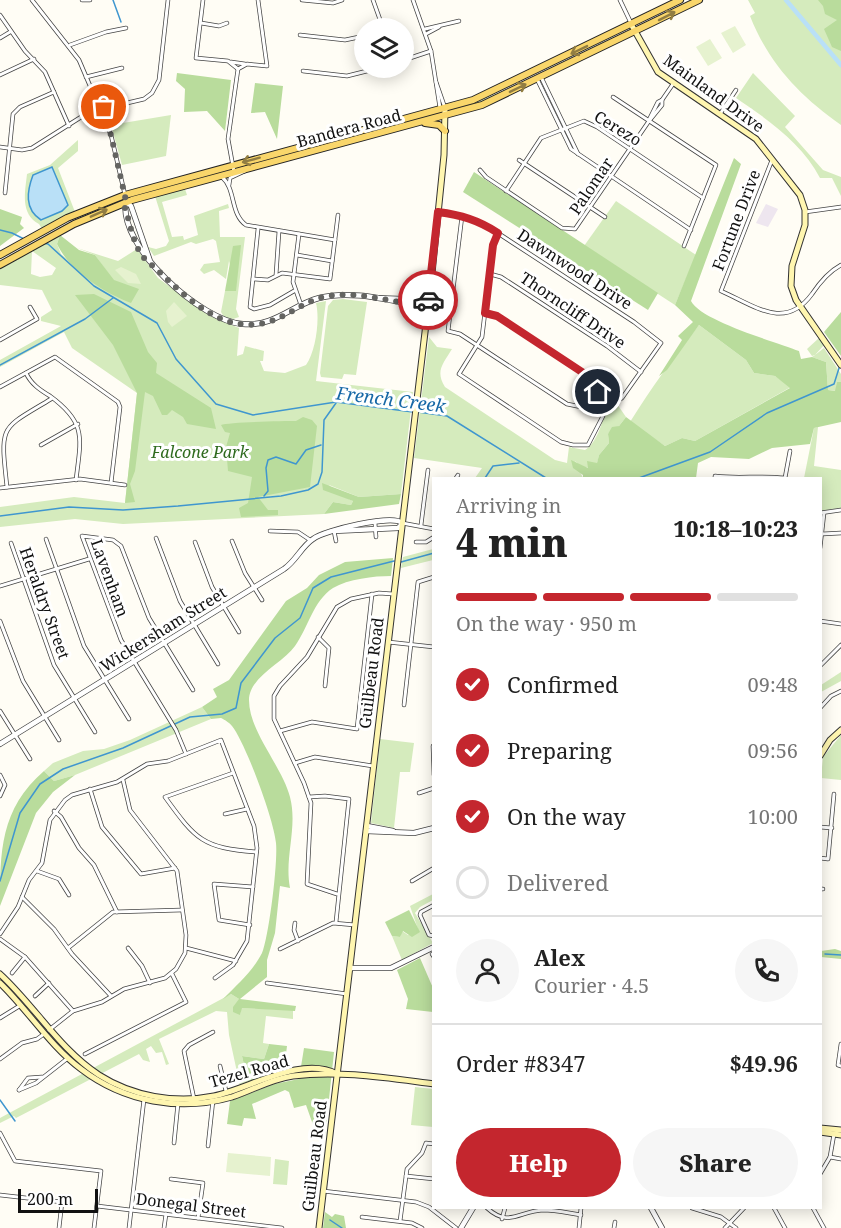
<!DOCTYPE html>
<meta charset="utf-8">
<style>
body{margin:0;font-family:"Noto Serif",serif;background:#f6f6f6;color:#222;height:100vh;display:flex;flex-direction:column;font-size:22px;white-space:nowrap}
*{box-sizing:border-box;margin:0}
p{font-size:20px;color:#767676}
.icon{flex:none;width:33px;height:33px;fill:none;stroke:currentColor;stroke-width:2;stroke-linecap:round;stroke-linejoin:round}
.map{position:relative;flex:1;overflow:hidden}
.side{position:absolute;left:432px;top:477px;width:390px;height:732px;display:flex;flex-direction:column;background:#fff;border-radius:0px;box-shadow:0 3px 15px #0003}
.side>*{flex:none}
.buttons{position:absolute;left:354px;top:18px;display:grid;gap:12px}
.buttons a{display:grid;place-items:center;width:60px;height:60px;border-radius:50%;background:#fff;box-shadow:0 3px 15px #0003;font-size:30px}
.scale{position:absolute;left:18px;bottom:15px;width:80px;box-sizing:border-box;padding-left:6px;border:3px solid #111;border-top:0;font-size:16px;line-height:21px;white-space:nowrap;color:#111;-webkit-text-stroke:4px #fff;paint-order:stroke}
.pin{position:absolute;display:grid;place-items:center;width:51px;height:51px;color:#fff;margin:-26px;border:3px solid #fff;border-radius:50%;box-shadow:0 2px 6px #0007}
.courier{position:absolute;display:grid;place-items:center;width:60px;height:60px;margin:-30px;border:4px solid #c4262e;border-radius:50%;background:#fff;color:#222;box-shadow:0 2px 8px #0007}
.summary em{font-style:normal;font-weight:800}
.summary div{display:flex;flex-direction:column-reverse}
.summary{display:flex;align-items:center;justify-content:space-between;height:102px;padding:0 24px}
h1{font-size:39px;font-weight:800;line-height:45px}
.bar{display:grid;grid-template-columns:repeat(4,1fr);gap:9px 6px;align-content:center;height:72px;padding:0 24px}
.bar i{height:8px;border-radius:4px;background:#e0e0e0}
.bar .current{background:#c4262e}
.bar p{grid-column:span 4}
.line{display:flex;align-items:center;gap:15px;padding:0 24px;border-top:2px solid #e0e0e0}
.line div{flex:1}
.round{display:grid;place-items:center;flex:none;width:63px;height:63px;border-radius:32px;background:#f6f6f6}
ol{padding:0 24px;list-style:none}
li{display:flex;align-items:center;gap:18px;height:66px}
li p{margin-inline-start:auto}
li .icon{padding:6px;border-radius:50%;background:#c4262e;color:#fff;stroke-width:4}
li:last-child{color:#767676}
li i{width:33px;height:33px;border:3px solid #e0e0e0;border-radius:50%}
.action{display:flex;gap:12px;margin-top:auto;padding:12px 24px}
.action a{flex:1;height:69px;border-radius:36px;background:#c4262e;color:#fff;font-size:24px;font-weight:800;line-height:69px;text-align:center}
.action a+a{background:#f6f6f6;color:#222}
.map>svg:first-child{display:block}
.industrial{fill:#eee6ef}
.green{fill:#d5ebbd;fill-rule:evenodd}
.forest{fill:#b9dc9c}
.pitch{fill:#e6f2cf}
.water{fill:#b9e0f7;stroke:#3f96cf;stroke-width:1.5}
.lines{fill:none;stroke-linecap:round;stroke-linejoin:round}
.stream{stroke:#3f96cf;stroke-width:1.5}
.river{stroke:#b9e0f7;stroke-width:4.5}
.minor-casing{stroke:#444;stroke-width:4.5}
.tertiary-casing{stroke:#444;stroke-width:6}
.secondary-casing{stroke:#333;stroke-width:7}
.primary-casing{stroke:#222;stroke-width:8}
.minor{stroke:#fff;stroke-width:3}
.tertiary{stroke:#fff;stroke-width:4.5}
.secondary{stroke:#fff6b0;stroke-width:5}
.primary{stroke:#f9d66b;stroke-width:6}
.oneway{stroke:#917d42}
.done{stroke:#646461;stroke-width:6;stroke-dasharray:0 10.8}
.route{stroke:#c4262e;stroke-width:8}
.labels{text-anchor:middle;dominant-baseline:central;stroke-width:6;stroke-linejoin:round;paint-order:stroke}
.street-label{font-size:16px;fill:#111;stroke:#fff}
.park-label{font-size:16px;font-style:italic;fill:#2f6b1f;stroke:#fff}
.water-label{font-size:18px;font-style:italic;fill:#1768a6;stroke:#fff}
</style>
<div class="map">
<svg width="841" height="1228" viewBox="0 0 841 1228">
<rect width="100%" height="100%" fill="#fffdf5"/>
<path class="industrial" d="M766 204 778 209 768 227 756 223Z"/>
<g class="green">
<path d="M748 0H841V125C800 96 769 64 750 16L755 13Z"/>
<path d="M627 30 490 100 467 108 468 106 521 83Z"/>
<path d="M753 73 795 116 785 127 823 170 841 177V196L832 178H820C802 143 767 119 736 98Z"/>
<path d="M171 115 166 156 122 165 111 125Z"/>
<path d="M78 140V151L58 168 75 212 42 229 39 224C20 214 25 192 27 174L50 165Z"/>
<path d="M185 189 187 195 162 202 172 237 183 236 184 240 198 235 194 216 228 204 229 208 219 211 220 237H245L236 309 239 317 233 319 224 317 221 312 225 291H236L229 261 226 279 214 270 204 274 200 270 204 264 220 262 216 241 213 239 196 244 191 242 154 256 148 247 156 249 166 246 169 241 155 196Z"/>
<path d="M616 201 696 255 675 305 584 246Z"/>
<path d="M60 235 57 244 61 254 100 286 108 273 95 255 77 248 118 261 137 249 158 278 210 316 239 328 237 356 243 354 245 346 264 351 263 361H260L264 371 285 373 306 365C316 351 320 319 316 303L326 301 316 381 413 392 401 494 359 497 329 485 336 493 353 501 351 505 333 502 324 514 123 524 75 519 0 527V507L74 497 125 503 137 393 72 348 64 332 0 367V360L61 326 41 321V317L52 310 42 290 0 285V268ZM32 251 56 268 52 275 40 277 31 274Z"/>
<path d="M343 299 367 302 356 375 344 374 342 379 321 377 320 373 328 306 333 300Z"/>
<path d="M699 325 746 360 754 373 775 376 791 387 695 441 682 438 665 446 630 422C651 388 674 357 699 325Z"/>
<path d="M429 337 437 347 452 349C443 364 435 371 445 387L555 460 567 463 569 447 585 450C595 445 604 422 604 411L617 404 626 417 619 426 608 434 609 443 599 455 597 464 589 468 580 466 575 461 583 478H475L482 468 414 458Z"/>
<path d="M819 338 824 345 815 355 824 348 841 374V382H837L836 391 828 390 826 362 812 357 815 355 812 356 807 349Z"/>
<path d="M818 427 814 466 841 470V508L821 511 820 478H804L814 428Z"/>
<path d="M433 549V560L401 568 403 557Z"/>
<path d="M841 672V681L821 692V685Z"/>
<path d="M202 707 211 719 75 775 54 781 44 771 53 763 83 751 104 749 130 740Z"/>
<path d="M841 735V780L821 778 823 757Z"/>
<path d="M380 739 414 743 410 772H400L394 828 371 823Z"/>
<path d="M433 894V900L420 907 415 913 433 943 402 960 392 936 400 937 402 931 408 935 419 932 410 906Z"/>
<path d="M231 994 239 999 240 1015 241 1008 293 1010V1019L266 1016 263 1043 269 1044 264 1059 242 1056 248 1082 240 1086 229 1035 227 1012 216 1011 159 1039 169 1064 166 1065 162 1052 156 1053 151 1046 146 1049 150 1062 143 1060 139 1054 16 1118 14 1116 0 1123V1118L13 1111Z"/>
<path d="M415 1087 433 1089V1127L411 1125Z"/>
<path d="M275 1159 289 1161 287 1185 273 1184Z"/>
</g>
<g class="forest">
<path d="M818 0H841V51L832 47 824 29 837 20 825 14 823 6Z"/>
<path d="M177 73 231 80 225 131 207 111 184 112 185 89 176 81Z"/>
<path d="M255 83 283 86 277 139 265 112 251 113Z"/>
<path d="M734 158 741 164 691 301C701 321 776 342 799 351L801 359 812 357 826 362 828 390 835 391 837 382H841V422L814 428 810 444 772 448 749 459 711 457 698 463 696 478H583V475L573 468 571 460 588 468 587 461 597 463 599 455 609 443 608 434 612 427 619 426 626 417 665 446 682 438 695 441 790 388 775 376 754 373 746 360 699 325 667 370 659 376 682 340 678 336 693 322 675 305Z"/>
<path d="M474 172 658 293 648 310 463 192Z"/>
<path d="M0 209 22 217 20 224 24 228 0 246Z"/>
<path d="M60 235 79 250 95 255 114 280 139 289 131 303C104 293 69 270 57 244Z"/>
<path d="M241 245 236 291H225L233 246Z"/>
<path d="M94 294 131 312 148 352 157 363 156 373 211 408 216 429 187 424 183 417 172 410 167 415H162L153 396 145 392 135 471 130 484 135 502 125 503 137 393 113 345 75 295Z"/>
<path d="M841 312V356L824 332Z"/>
<path d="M303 417 312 420 317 426 310 487 258 497 268 510H278V515L241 517 239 508 248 503 252 477 228 471 226 447 230 433 225 432 221 425C227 422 284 421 296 421Z"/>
<path d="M322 483 359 497 401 494 399 504 324 514 333 502 351 505 353 501 323 490Z"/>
<path d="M393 558 391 576C374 576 348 579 333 588 313 601 308 628 295 646 283 663 249 677 249 700 249 732 282 766 290 797 298 828 284 857 290 888L280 886 275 933 267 960V977L240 999 296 1006 295 1011 242 1008 240 1015 233 1012V1007L239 999 231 994 223 999C237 985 253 971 262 953 269 936 278 862 276 843 274 820 246 744 232 726 230 723 225 720 221 718L211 719 202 707 217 697 213 689 229 680 286 601 307 588 319 575 345 562Z"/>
<path d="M44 771 54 781 75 775 53 792 36 813 0 906C0 852 0 809 44 771Z"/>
<path d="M409 910 420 932 412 937 403 931 400 937 392 936 385 922Z"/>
<path d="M835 949 841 951V959L821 957V951Z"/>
<path d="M420 958 433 988V1012L406 1009 408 999 397 970Z"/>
<path d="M269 1044 287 1046 284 1070 248 1082 242 1056 264 1059Z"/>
<path d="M304 1048 334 1052 325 1137 317 1136 306 1105 294 1108 289 1092 285 1090 252 1104 256 1119 244 1118 242 1126 227 1124 230 1101 274 1084 299 1079Z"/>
<path d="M325 1212 332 1217 335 1214 344 1216 346 1228H323Z"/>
</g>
<g class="pitch">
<path d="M735 26 746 45 733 53 721 33Z"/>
<path d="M710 39 722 58 708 66 696 47Z"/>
<path d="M121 267 136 274 141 284 128 283 115 270Z"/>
<path d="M174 302 187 316 172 327 168 322 166 311Z"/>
<path d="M228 1153 271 1157 270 1176 226 1172Z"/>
</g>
<path class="water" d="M52 167 68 205 62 211 41 220C24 209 27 191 33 175Z"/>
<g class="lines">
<g class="stream">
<path d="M113 0 121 22"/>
<path d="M0 230 12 233 24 239"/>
<path d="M43 243 48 244 94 286 157 323 176 359 216 404 253 415 336 402 413 412"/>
<path d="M0 365 85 319 113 298"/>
<path d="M418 412 447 416 546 478"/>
<path d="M485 478 493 466 519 463"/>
<path d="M639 478 710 452 767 413 834 384 840 365"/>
<path d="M264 496 268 491 266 468 268 460 276 457 296 464 306 450 321 445"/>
<path d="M0 516 69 507 123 510 178 506 281 496 308 490 318 484 322 472 324 420 336 403"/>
<path d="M401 562 434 553"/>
<path d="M0 881 20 813 40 784 63 769 123 748 190 717 222 714 236 708 241 683 275 638 300 618 313 588 331 577 394 561"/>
<path d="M825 954 841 955"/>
<path d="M0 1100 15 1121"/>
<path d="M330 1220 342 1228"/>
</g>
<path class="river" d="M786 0 841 65"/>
<g class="minor-casing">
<g id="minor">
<path d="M32 0 79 60 111 135 125 195"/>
<path d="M82 0H90"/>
<path d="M203 0 196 58 228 61 238 69"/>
<path d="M302 0 333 3 342 0"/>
<path d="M373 0 383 28"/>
<path d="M413 0 431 51 440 108"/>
<path d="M620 0 631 23"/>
<path d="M0 15 25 51 45 72 69 126"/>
<path d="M201 23 219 26 227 23"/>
<path d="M425 29 459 21"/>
<path d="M426 34 439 27"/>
<path d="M300 35 345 40 364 36"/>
<path d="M0 38 10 32"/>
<path d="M70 45 106 32 126 28"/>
<path d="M404 60 431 51"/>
<path d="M231 62 245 64"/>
<path d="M238 69 247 64 267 66 258 0"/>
<path d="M303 71 347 76 379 68"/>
<path d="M0 75 34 59"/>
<path d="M86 77 122 68"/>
<path d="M541 77 578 154"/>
<path d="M537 79 571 149 691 230"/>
<path d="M436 82 445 108"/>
<path d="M613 97 716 165 684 246"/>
<path d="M720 114 736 90"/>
<path d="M649 120 658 102 662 100"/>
<path d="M0 147 22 150 32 148 89 112 144 99 152 93 159 80 168 0"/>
<path d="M519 160 605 217"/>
<path d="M772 160 721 291C755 306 785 331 812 294 820 282 828 272 841 265"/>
<path d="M480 170 486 177 562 228 575 229 649 121 662 105V100L673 84"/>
<path d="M234 172 228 139 238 69"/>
<path d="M222 177C236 189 230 214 246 225L335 240"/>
<path d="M229 185 230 178 245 171"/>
<path d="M506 191 541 138 584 121 597 127 703 198"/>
<path d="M5 193 13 114 20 107 54 92"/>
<path d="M438 212C456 215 471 217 487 226L634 322 661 343 622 398 610 405 591 409 567 404 460 334 448 331 462 216"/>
<path d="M805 212 841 207"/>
<path d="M258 229 250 307 254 309 270 305 294 291"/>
<path d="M299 234 293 282 301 305"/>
<path d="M297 255 332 261"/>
<path d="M490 274 501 277 607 346 641 372"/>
<path d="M276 275 279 231"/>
<path d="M253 279 268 280 282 273 330 279 338 215"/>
<path d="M485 313 497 316 585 374C597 384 603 400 603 416L588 445H573L561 442 459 374 482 337 493 245 498 233"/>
<path d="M0 340 37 319 30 307"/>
<path d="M26 373C31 384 40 390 50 396 87 423 81 438 76 480"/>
<path d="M0 387 55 357 118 402 120 407 111 483"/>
<path d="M41 445 78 424"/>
<path d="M456 478 458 475"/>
<path d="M715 478V476C739 479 761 475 785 478"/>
<path d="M785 478 790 451"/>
<path d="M7 487C0 423 0 430 51 399"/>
<path d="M0 488 80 479 125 485"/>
<path d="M820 513 841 510"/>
<path d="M375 523 376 537"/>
<path d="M402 523 434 529"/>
<path d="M421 525 428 470"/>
<path d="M270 531 298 532 310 540"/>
<path d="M334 531 336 541"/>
<path d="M822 534 841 533"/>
<path d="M156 538 180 601 218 664"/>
<path d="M46 539 84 646 129 719"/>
<path d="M232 541 245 573 262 600"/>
<path d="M195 542 212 587 239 632"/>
<path d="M416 542H426L434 537"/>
<path d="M11 543 54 665 95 732"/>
<path d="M820 548 824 513"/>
<path d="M0 586 89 559"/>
<path d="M0 621 23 681 59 740"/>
<path d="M820 621 841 624"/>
<path d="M318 637 329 648 325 686"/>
<path d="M388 642 434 647"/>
<path d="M820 666 841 645"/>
<path d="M404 705 418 582 434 577"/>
<path d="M820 708 831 696 841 691"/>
<path d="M0 711 30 759"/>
<path d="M280 731 312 722 357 729 372 594"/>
<path d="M433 746 434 775"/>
<path d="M186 754 176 730 121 640 82 536 113 540 121 546 149 618 193 690"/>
<path d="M295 763 315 757 373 766"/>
<path d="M233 773 165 797C196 840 203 848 256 852"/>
<path d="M0 775 5 785 0 796"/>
<path d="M90 789 102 827 141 874 175 868"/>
<path d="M419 793 434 788"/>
<path d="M309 797 325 796 349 799 336 922"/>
<path d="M54 811 61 817 79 848 94 865 117 912"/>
<path d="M225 814 247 809"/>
<path d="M820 827 832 828"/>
<path d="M820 858 828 859 834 794"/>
<path d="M37 871 59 879 69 895"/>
<path d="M412 881 434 868"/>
<path d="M820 889H823"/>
<path d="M337 894 307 884 311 803 304 783 274 719V696L280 686 307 657 337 607 351 599 379 593 393 594"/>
<path d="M22 897 54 929 72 954 111 996"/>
<path d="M434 905 421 912 420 915 429 935 434 936"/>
<path d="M295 923 294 930 298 941"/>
<path d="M250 925 219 920 214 884 253 887"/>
<path d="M0 934 18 907 29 880 42 863 50 820 65 800 72 795 117 782 147 764 168 761 221 740 254 826 257 848 247 941 233 965 215 978"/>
<path d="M0 939 25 957 73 1011"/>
<path d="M68 948 113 912 182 910"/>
<path d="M128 948 142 966 150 983"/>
<path d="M186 948 236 961"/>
<path d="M280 949 333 923 355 925"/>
<path d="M432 954 434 957"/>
<path d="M12 973 25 957"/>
<path d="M267 983 347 994"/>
<path d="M35 996 49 983"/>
<path d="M0 1018 21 1005"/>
<path d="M49 1030 73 1011 102 1002 124 989 165 978 176 969 185 953 186 935 177 871 130 810 123 780"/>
<path d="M841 1044 838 1065 841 1066"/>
<path d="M85 1054 186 1002 172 974"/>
<path d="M0 1059 22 1043 37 1039 44 1034"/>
<path d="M220 1066 226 1091"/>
<path d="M19 1090 36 1083 68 1058"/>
<path d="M19 1090 28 1078 42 1077"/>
<path d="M194 1099 184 1051 189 1045 213 1032"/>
<path d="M0 1133 15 1161 101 1171 94 1228"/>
<path d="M174 1143 178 1103"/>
<path d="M208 1146 213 1100"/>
<path d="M830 1157 841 1159"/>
<path d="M820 1174 830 1157 834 1134"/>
<path d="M406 1176 434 1179"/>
<path d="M171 1179 203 1183 198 1218"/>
<path d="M323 1191 416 1202 429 1207 456 1228"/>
<path d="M0 1195 62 1202 59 1228"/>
<path d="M97 1206 282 1228"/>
<path d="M487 1208C509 1228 519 1211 543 1210 555 1210 568 1213 581 1215"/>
<path d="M692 1208 721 1217 736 1228"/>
<path d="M774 1208 785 1228"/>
<path d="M813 1208 824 1228"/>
<path d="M362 1217 412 1223 422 1228"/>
<path d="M502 1219 505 1208"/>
<path d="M400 1221 407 1169 422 1153 426 1143 434 1144"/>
<path d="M129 1228 144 1099"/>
<path d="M164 1228 166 1214"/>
<path d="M579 1228 581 1208"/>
<path d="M614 1228 615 1222"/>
<path d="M725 1228 744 1208"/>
</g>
</g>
<g class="tertiary-casing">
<g id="tertiary">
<path d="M150 261 131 206 126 201C117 246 202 322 243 324 274 327 292 305 319 298 354 289 393 302 428 307"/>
<path d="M377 298 428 300"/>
<path d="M334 531 398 528 402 524"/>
<path d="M0 744 284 569C296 561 301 547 313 539 325 530 393 514 402 523"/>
<path d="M367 826 393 831"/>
<path d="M366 831 414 833 434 828"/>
<path d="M350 968H391L434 947"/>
<path d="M651 1208 662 1228"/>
<path d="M461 1228 473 1208"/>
</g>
</g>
<g class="secondary-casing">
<g id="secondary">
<path d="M631 24 658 72 756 139 800 195 805 210V225L792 266 791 286 796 300 841 365"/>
<path d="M820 756 830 740 841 730"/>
<path d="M0 974C35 1006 59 1049 99 1075 132 1096 175 1104 214 1096 249 1089 301 1055 337 1074"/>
<path d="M0 983C28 1010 50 1046 81 1069 124 1102 180 1112 232 1097 253 1090 271 1079 293 1076 339 1070 387 1078 434 1084"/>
<path d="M820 1128 841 1130"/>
<path d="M820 1132 841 1135"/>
<path d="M319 1228 432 273 444 155 445 108"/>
</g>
</g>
<g class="primary-casing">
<g id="primary">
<path d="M425 123 439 125 445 131"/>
<path d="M0 255 67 218 125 195 473 100 680 0"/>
<path d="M0 265 74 224 132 200 482 105 699 0"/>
</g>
</g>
<use href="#minor" class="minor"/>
<use href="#tertiary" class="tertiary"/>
<use href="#secondary" class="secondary"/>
<use href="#primary" class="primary"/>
</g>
<defs><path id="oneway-shaft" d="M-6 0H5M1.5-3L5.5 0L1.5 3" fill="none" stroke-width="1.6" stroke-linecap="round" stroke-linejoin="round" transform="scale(1.5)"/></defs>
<g class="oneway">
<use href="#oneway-shaft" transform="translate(667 16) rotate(-27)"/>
<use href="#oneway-shaft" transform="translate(579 50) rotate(154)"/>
<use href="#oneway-shaft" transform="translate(518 88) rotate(-26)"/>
<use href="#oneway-shaft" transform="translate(251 160) rotate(165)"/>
<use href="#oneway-shaft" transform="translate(99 213) rotate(-24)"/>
</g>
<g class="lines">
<path class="done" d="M104 107 100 108 111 135 126 201 125 208C130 222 134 249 145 259 178 287 212 331 260 324 285 320 303 300 328 296 360 291 395 303 428 307V300"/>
<path class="route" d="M428 300 438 212C461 215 478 220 498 233L493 245 485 313 497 316 585 374 598 392"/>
</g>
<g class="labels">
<g class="street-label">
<text transform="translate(714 93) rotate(36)">Mainland Drive</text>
<text transform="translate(349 128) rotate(-15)">Bandera Road</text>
<text transform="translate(618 128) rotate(31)">Cerezo</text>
<text transform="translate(591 186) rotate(-56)">Palomar</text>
<text transform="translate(736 220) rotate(-69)">Fortune Drive</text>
<text transform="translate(575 269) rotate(33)">Dawnwood Drive</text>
<text transform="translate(573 310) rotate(34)">Thorncliff Drive</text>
<text transform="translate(110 578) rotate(70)">Lavenham</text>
<text transform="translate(45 603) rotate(70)">Heraldry Street</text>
<text transform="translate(163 629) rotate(-32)">Wickersham Street</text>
<text transform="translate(371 673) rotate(-83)">Guilbeau Road</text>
<text transform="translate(249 1071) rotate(-16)">Tezel Road</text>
<text transform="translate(314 1156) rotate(-83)">Guilbeau Road</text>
<text transform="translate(191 1205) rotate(7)">Donegal Street</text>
</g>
<g class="park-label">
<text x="200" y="452">Falcone Park</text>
</g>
<g class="water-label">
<text transform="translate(391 399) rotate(7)">French Creek</text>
</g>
</g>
</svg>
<div class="buttons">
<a><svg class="icon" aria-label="layers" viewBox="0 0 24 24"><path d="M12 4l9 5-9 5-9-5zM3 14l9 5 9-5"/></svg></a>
</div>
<div class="scale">200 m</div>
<div class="pin" style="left:104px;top:107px;background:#ea580c"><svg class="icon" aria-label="bag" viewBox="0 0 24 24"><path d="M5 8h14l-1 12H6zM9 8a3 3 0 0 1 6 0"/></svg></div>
<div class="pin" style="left:598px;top:392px;background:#1f2937"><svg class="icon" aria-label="home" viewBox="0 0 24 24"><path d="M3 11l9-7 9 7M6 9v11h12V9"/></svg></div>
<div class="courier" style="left:428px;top:300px"><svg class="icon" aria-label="car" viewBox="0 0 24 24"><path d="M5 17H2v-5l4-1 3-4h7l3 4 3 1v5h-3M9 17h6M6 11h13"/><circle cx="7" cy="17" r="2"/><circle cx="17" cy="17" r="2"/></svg></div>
<section class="side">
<div class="summary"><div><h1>4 min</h1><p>Arriving in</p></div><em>10:18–10:23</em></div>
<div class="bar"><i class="current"></i><i class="current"></i><i class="current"></i><i></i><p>On the way · 950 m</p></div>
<ol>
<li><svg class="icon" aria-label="check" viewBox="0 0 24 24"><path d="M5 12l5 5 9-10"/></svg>Confirmed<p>09:48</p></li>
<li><svg class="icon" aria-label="check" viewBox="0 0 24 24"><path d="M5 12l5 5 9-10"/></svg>Preparing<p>09:56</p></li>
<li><svg class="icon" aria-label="check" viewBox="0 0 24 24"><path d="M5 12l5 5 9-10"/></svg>On the way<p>10:00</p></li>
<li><i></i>Delivered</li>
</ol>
<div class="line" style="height:108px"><a class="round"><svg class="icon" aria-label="person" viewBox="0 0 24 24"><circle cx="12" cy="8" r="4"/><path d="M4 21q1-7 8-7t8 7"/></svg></a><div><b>Alex</b><p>Courier · 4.5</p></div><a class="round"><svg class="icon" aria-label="phone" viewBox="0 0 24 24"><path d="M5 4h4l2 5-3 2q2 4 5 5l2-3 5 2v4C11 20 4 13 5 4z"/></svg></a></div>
<div class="line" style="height:78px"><div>Order #8347</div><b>$49.96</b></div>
<div class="action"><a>Help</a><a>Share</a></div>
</section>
</div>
